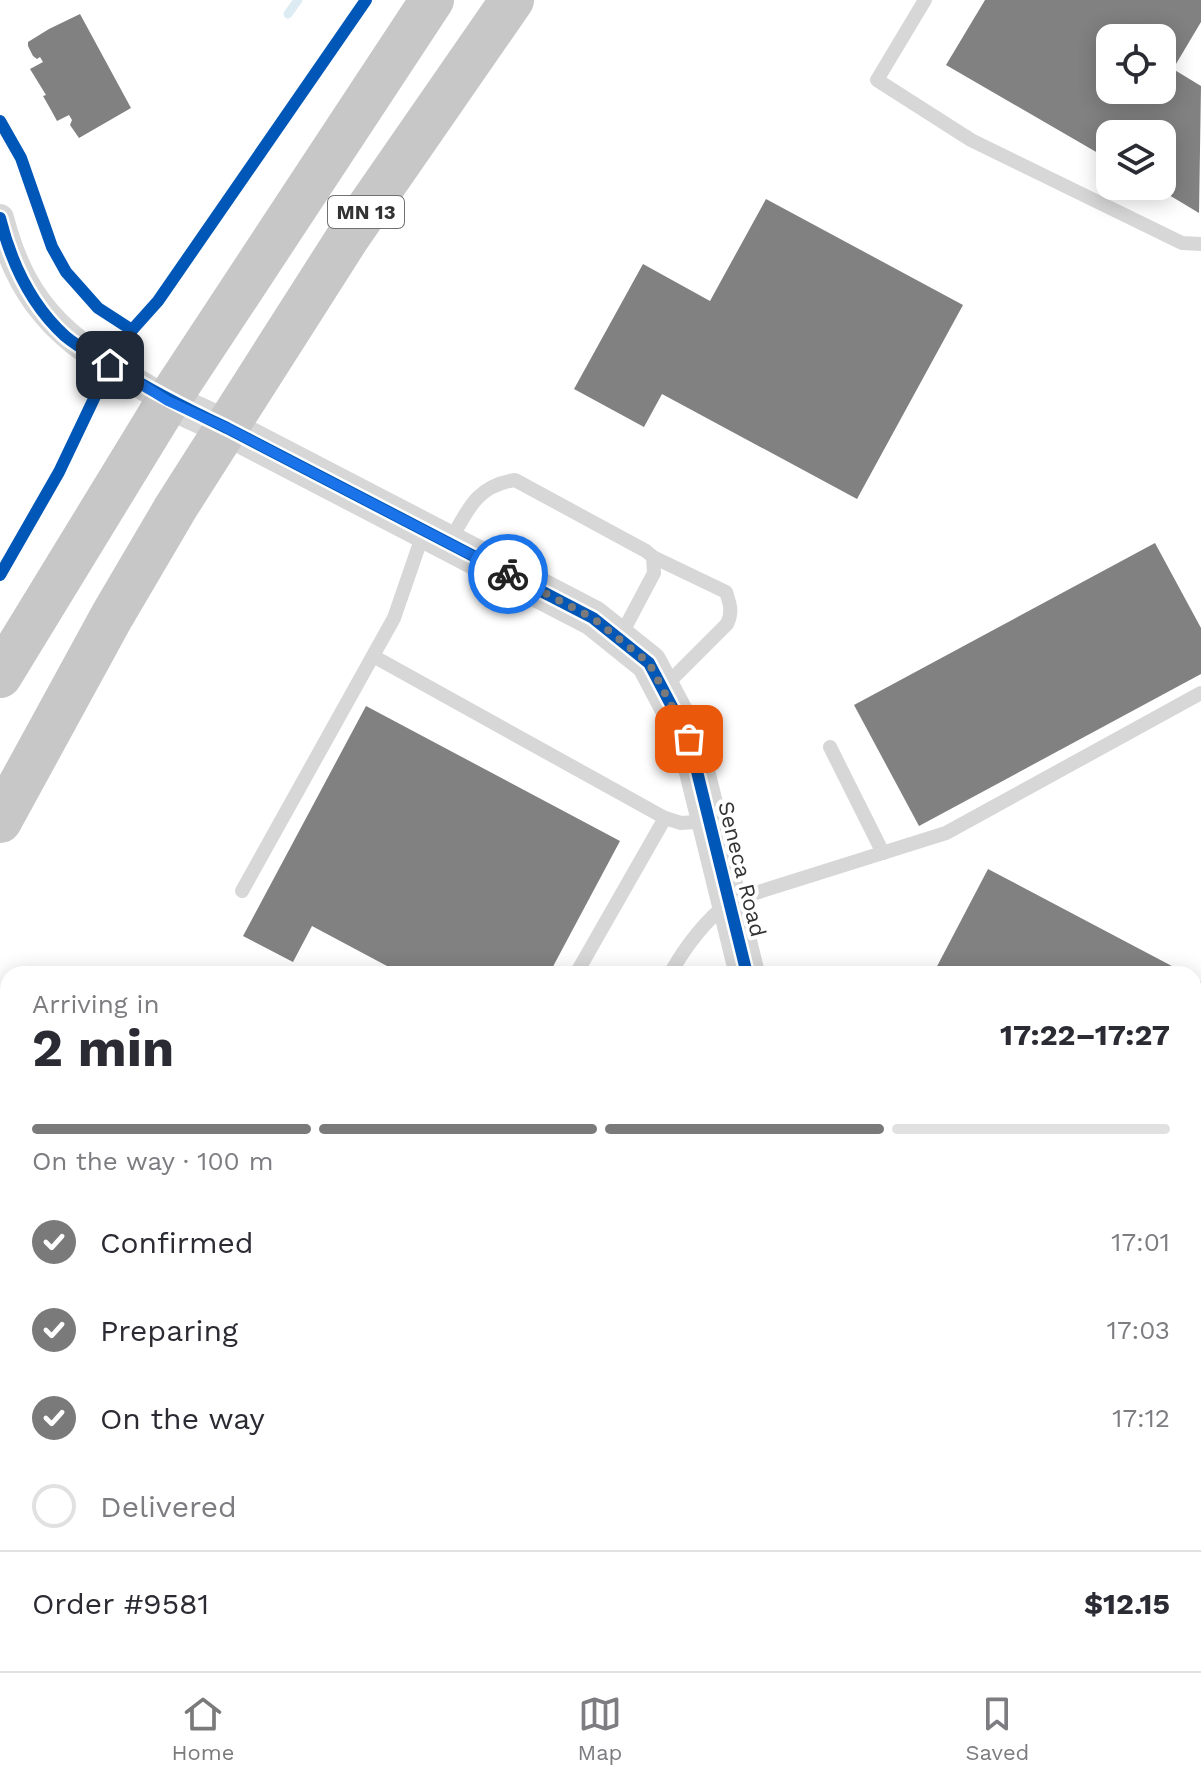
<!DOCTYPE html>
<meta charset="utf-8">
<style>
body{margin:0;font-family:"Work Sans",sans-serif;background:#f2f2f3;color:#2b2b33;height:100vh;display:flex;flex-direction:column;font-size:30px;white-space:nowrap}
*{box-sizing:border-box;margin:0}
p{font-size:26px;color:#7c7c81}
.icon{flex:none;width:44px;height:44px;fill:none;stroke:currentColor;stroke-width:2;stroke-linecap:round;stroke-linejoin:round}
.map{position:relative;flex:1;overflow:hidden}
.sheet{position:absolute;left:0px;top:966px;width:1202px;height:706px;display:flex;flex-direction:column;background:#fff;border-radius:24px 24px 0 0;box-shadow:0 4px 20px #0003}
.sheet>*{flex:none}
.buttons{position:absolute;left:1096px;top:24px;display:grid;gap:16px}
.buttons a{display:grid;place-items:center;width:80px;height:80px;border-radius:16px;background:#fff;box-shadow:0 4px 20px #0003;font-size:40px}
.pin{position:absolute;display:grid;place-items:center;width:68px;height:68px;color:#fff;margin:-34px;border-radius:16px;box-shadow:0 4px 12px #0006}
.courier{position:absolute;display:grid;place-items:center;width:80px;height:80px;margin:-40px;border:6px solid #1a73e8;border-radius:50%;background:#fff;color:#222;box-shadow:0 2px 10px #0007}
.overview em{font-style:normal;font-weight:700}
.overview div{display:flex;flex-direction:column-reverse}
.overview{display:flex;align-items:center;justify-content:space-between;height:136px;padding:0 32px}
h1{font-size:52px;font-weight:700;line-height:60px}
.bar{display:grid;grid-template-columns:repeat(4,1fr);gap:12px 8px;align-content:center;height:96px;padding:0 32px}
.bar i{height:10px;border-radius:6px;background:#e1e1e2}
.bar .active{background:#7a7a7a}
.bar p{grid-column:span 4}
.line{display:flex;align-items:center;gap:20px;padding:0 32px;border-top:2px solid #e1e1e2}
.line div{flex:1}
ol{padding:0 32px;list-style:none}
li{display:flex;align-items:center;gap:24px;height:88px}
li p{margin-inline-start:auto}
li .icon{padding:8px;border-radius:50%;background:#7a7a7a;color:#fff;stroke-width:4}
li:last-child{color:#7c7c81}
li i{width:44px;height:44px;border:4px solid #e1e1e2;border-radius:50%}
.dock{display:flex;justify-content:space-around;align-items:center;height:112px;border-top:2px solid #e1e1e2;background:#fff;font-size:22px;color:#7c7c81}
.dock a{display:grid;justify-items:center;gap:4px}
.dock .active{color:#7a7a7a}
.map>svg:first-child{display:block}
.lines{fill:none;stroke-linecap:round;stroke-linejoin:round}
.stream{stroke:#ddebf3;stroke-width:9}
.building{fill:#818181;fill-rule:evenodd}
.service{stroke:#d7d7d7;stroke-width:14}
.minor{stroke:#d7d7d7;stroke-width:28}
.tertiary{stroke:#d7d7d7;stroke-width:36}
.trunk{stroke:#c7c7c7;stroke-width:44}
.cycleway-casing{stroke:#fff;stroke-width:17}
.cycleway{stroke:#0057b8;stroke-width:12}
.done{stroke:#7a7a7a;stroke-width:8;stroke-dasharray:0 14.4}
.route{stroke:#1a73e8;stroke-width:10}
.labels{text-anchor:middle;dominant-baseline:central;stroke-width:8;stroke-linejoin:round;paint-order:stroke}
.shield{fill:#fff;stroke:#707070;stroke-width:2}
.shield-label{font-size:20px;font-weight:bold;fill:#333}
.street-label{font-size:22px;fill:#333;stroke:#fff}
</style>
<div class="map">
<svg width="1201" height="1671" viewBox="0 0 1201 1671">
<rect width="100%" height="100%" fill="#fff"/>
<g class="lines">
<path class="stream" d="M288 14 298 0"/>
</g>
<g class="building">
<path d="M985 0H1201V22L1173 69 1201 86 1199 213 1154 186H1162V134H1110V160L946 65ZM1110 38H1162V90H1110Z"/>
<path d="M80 14 131 108 79 138 70 125 72 120 69 115 57 121 51 110 43 96 46 95 30 69 43 62 40 57 37 59 33 56 28 46V42L49 29Z"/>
<path d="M766 199 963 305 857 499 662 394 644 427 574 389 643 264 710 301Z"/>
<path d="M1155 543 1201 628V674L919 826 854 705Z"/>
<path d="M366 706 620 841 549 974H402L312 926 293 962 243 936Z"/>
<path d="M988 869 1187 974H933Z"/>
<path d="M1194 978 1201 982V1214L1194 1210Z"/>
<path d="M8 1373V1505L0 1516V1390Z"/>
<path d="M8 1559V1663L0 1671V1570Z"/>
<path d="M191 1664H246L261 1671H188Z"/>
<path d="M459 1664H609L605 1671H456Z"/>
<path d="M707 1664H789L804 1671H704Z"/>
<path d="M1014 1664H1142L1139 1671H1011Z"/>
</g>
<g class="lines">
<g class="service">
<path d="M925 0 877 80 971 140 1182 243 1201 244"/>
<path d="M449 543C467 512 475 486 515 480L646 551 653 557 654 573 619 639"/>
<path d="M653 557 726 592C730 604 733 612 727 624L663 688"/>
<path d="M373 656 665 818 681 823 710 821"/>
<path d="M830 747 883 853"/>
<path d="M242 891 394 618 424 531"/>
<path d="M576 974 665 818"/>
<path d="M670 974C686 945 704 922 730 901L946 833 1201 693"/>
<path d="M0 1318 8 1279"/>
<path d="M288 1664 302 1671"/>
<path d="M14 1671 19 1664"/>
<path d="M129 1671 135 1664"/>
<path d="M1180 1671 1182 1664"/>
</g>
<path class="minor" d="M0 218C27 323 81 349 168 401"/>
<g class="tertiary">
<path d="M168 401 227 428 593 618 649 663 689 739 747 974"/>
<path d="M1194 1333 1201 1336"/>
</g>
<g class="trunk">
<path d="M0 676 168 401 432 0"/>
<path d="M0 821 112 616 176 507 348 237 512 0"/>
</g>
<g class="cycleway-casing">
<g id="cycleway">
<path d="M0 121 21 158 52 247 66 272 98 308 132 330"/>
<path d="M0 218C11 262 31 305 65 336 79 348 96 356 112 366 149 390 187 409 227 428L593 618 649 663 689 739 747 974"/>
<path d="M0 575 59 472 110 365 132 330 158 301 366 0"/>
</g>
</g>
<use href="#cycleway" class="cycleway"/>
</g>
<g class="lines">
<path class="done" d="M508 574 593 618 649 663 689 739"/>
<path class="route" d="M110 365 168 401 227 428 508 574"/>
</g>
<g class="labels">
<rect class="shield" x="328" y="196" width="76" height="32" rx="6"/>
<g class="shield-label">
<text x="366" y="212">MN 13</text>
</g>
<g class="street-label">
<text transform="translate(742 869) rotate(76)">Seneca Road</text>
</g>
</g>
</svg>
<div class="buttons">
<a><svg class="icon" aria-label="locate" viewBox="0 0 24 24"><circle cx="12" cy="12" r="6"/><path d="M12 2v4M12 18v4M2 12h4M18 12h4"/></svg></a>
<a><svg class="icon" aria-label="layers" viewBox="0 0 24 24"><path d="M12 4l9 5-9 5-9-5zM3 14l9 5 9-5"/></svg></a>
</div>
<div class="pin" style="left:689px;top:739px;background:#ea580c"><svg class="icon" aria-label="bag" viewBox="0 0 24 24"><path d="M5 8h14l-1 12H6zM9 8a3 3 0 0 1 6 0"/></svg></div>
<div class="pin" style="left:110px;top:365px;background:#1f2937"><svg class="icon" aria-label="home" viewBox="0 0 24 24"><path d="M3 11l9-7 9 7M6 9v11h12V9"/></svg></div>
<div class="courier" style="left:508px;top:574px"><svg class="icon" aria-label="bike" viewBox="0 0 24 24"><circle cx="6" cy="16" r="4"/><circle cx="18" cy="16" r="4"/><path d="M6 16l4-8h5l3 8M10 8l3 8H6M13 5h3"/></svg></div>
<section class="sheet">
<div class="overview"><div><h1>2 min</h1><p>Arriving in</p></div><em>17:22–17:27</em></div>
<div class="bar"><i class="active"></i><i class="active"></i><i class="active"></i><i></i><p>On the way · 100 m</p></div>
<ol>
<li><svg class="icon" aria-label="check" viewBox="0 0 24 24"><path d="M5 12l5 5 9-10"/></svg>Confirmed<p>17:01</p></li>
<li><svg class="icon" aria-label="check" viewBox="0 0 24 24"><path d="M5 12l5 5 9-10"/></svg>Preparing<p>17:03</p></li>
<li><svg class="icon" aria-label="check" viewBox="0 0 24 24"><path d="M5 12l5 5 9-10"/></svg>On the way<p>17:12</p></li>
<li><i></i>Delivered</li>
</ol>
<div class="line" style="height:104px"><div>Order #9581</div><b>$12.15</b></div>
</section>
</div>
<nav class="dock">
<a class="active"><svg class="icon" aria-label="home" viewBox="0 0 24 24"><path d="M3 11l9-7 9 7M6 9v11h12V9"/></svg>Home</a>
<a><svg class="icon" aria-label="map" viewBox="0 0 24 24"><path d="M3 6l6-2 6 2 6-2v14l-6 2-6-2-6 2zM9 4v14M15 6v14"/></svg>Map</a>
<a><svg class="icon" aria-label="saved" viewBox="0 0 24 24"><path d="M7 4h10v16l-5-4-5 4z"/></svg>Saved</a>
</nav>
